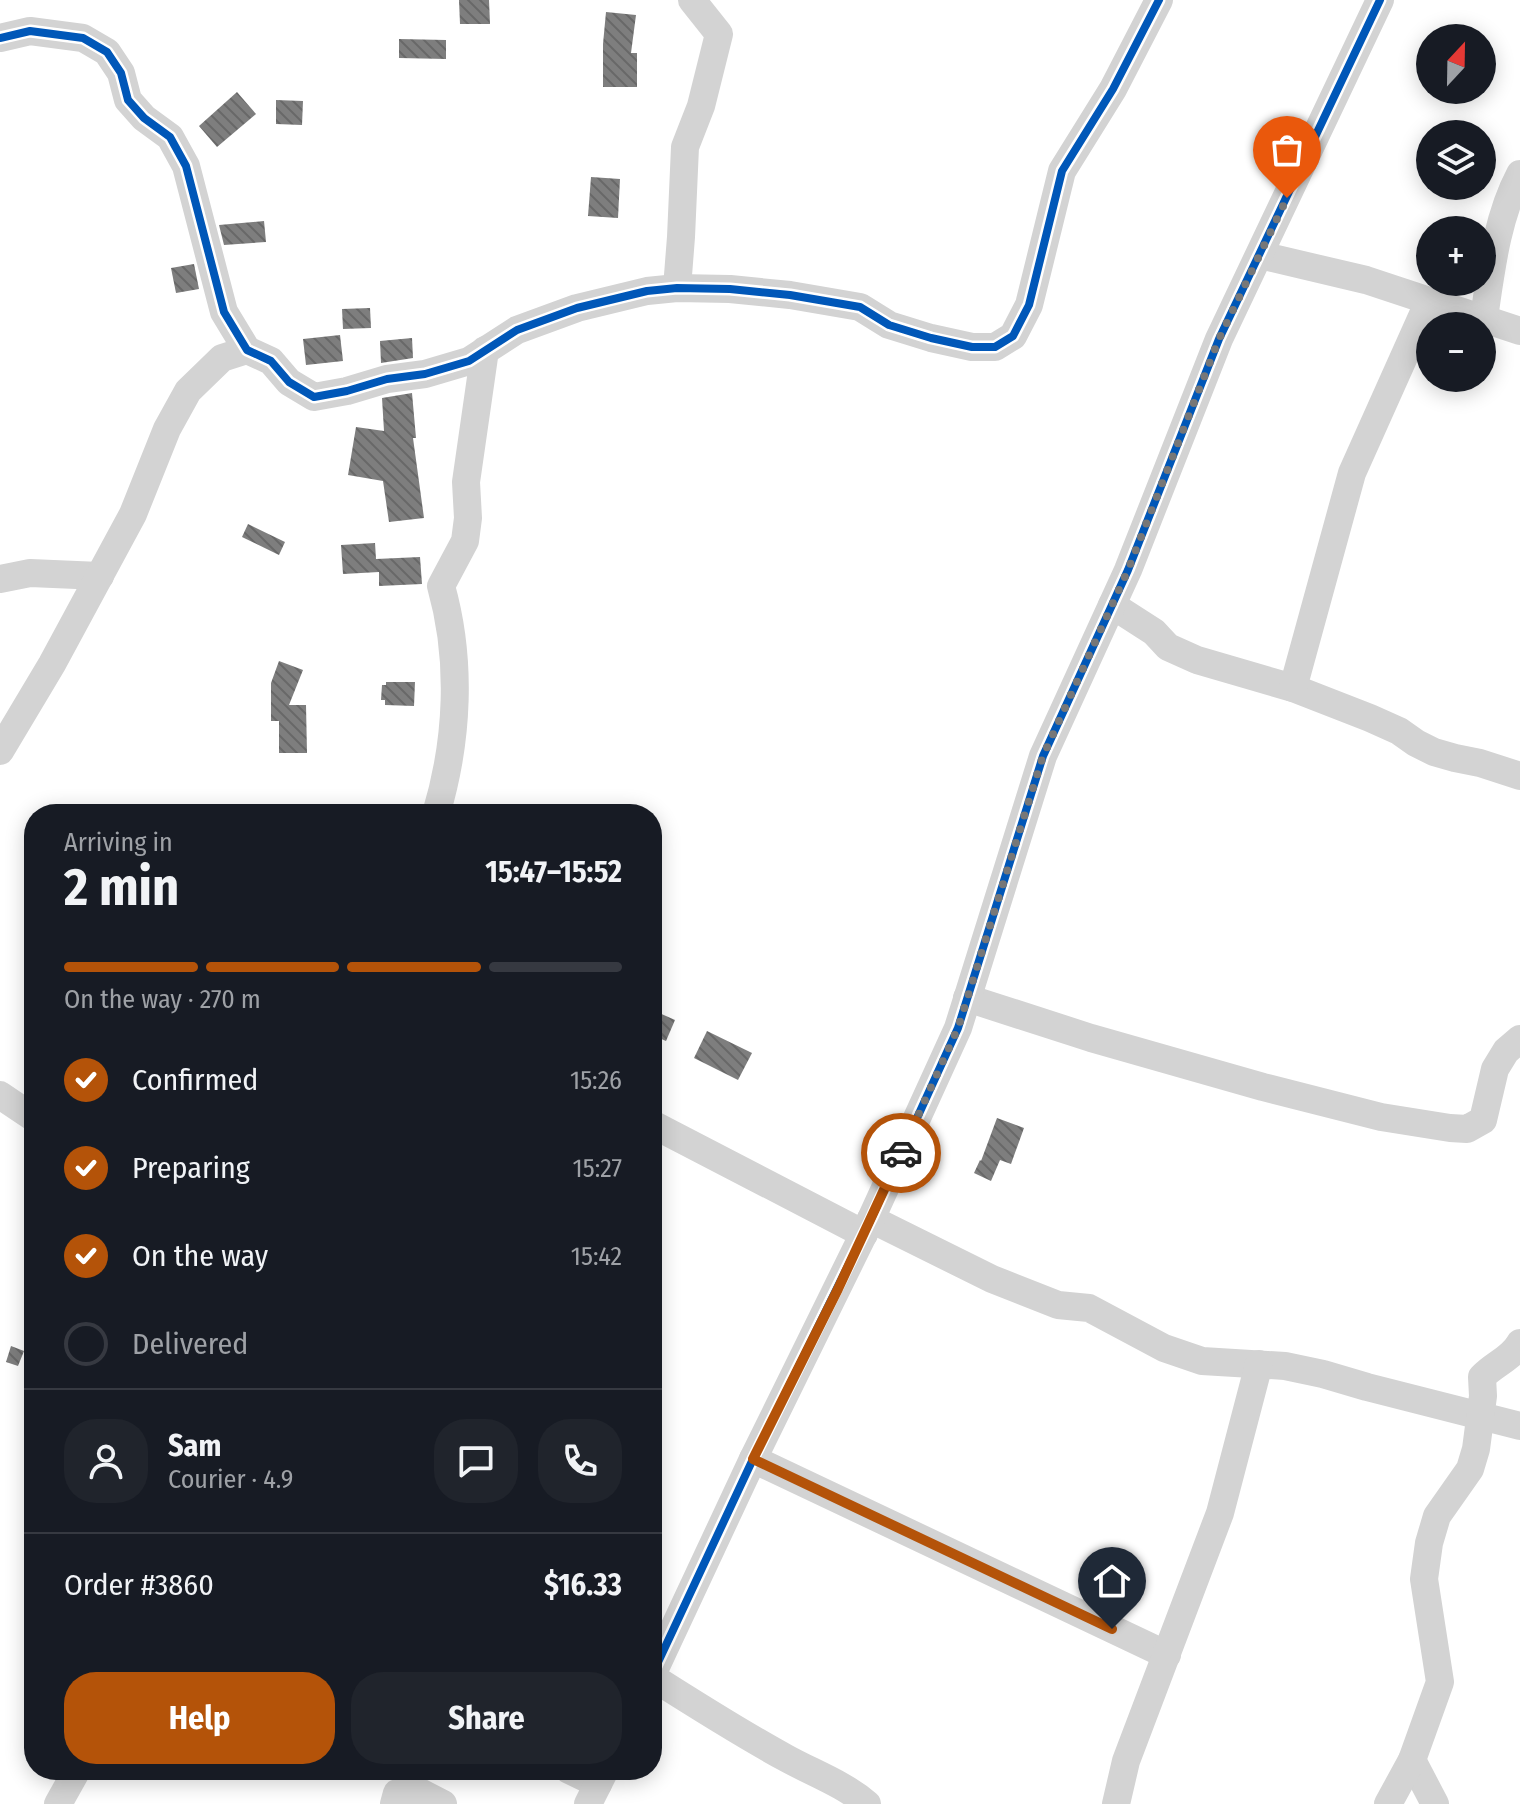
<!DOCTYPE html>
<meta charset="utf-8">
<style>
body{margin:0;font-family:"Fira Sans Condensed",sans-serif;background:#20242c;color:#f1f3f6;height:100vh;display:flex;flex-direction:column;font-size:30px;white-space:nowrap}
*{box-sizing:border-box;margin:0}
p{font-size:26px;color:#9ea1a6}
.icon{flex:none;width:44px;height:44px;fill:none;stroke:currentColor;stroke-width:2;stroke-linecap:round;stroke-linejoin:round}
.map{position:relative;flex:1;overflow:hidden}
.details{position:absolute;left:24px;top:804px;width:638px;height:976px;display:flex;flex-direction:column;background:#171b24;border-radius:32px;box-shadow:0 4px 20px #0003}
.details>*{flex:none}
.needle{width:52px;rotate:22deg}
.fabs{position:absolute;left:1416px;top:24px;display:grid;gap:16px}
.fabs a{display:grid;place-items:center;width:80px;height:80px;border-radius:50%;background:#171b24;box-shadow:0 4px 20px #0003;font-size:40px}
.pin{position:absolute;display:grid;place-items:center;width:68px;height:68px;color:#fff;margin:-82px -34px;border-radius:50% 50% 50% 0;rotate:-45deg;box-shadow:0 0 8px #0007}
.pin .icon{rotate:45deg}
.courier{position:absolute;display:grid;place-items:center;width:80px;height:80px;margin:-40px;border:6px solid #b45309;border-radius:50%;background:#fff;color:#222;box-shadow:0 2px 10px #0007}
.overview em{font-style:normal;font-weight:700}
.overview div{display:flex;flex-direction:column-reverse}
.overview{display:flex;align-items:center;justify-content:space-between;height:136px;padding:0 40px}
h1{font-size:52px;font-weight:700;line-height:60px}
.bar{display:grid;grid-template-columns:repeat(4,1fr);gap:12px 8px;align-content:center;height:96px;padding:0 40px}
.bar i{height:10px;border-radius:6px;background:#363941}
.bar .active{background:#b45309}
.bar p{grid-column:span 4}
.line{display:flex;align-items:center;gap:20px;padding:0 40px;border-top:2px solid #363941}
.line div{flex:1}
.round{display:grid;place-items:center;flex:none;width:84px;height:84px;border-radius:32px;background:#20242c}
ol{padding:0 40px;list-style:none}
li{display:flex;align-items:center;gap:24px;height:88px}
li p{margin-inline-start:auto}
li .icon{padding:8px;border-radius:50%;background:#b45309;color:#fff;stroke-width:4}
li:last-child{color:#9ea1a6}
li i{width:44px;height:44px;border:4px solid #363941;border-radius:50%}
.action{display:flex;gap:16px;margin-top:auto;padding:16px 40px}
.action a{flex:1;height:92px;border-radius:32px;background:#b45309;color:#fff;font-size:32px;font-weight:700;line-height:92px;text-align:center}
.action a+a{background:#20242c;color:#f1f3f6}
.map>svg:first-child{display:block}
.building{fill:url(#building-back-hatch)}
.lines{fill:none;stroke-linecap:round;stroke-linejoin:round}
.minor{stroke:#d3d3d3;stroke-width:28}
.cycleway-casing{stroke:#fff;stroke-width:13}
.cycleway{stroke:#0057b8;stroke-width:8}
.done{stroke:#777;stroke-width:8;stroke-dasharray:0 14.4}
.route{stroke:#b45309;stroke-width:10}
</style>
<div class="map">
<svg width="1520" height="1804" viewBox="0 0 1520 1804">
<defs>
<pattern id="building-back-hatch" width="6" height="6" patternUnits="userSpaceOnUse" patternTransform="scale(2)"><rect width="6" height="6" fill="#7e7e7e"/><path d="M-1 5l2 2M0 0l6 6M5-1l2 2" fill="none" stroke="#686868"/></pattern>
</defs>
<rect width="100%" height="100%" fill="#fff"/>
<g class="building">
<path d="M459 0H489L490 24H460Z"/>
<path d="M606 12 636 15 631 53H637V87H603V44Z"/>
<path d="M399 39 446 40V59L399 58Z"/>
<path d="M237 92 256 114 217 147 199 126Z"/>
<path d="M276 100 303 101 302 125 276 124Z"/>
<path d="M591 177 620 179 618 218 588 216Z"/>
<path d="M264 221 266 242 224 245 219 225Z"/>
<path d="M194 264 199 289 176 293 171 268Z"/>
<path d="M370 308 371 328 343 329 342 309Z"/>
<path d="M340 335 343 361 306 365 303 339Z"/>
<path d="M412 338 413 358 381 363 380 341Z"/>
<path d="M412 393 416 438H413L424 518 389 522 383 481 348 475 356 427 384 431 382 398Z"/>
<path d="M248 524 285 542 279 555 242 537Z"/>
<path d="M375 543 376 559 420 557 422 584 379 586V572L343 574 341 545Z"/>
<path d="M279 661 303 670 289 705H306L307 753H279V721H271V683Z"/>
<path d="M386 682H415L414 706 385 705V700H381L382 685H386Z"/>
<path d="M657 1012 675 1020 666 1041 652 1035V1024Z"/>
<path d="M707 1031 752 1053 738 1080 694 1058Z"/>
<path d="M997 1118 1024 1128 1011 1164 1000 1160 991 1181 974 1173 980 1160 981 1161Z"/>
<path d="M11 1346 24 1351 18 1366 6 1362Z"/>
</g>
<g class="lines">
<g class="minor">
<path d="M0 38 30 31 83 38 107 52 121 73 128 100 144 118 170 137 186 166 224 312 247 350 271 361 289 382 314 397 347 391 387 379 425 374 469 361 517 330 577 308 647 291 677 288 730 289 790 295 860 307 889 325 931 338 972 347H995L1013 336 1029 305 1062 171 1113 89 1159 0"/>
<path d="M1260 255 1366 280 1520 331"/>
<path d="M677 288 681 237 685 147 701 106 719 34 692 0"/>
<path d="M1484 318C1491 270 1497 217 1520 174"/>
<path d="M0 579 30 573 100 576"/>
<path d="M1112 605 1154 632 1168 647 1197 660 1293 688 1370 718 1399 731 1416 743 1434 752 1455 758 1480 763 1520 776"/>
<path d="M1293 688 1352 473 1429 301"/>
<path d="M0 751 52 664 133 514 167 429 188 391 222 358 247 350"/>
<path d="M436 814C458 741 462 660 441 586L465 541 468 518 466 482 485 350"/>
<path d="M967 998 1091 1038 1263 1087 1381 1117 1450 1128 1467 1129 1483 1120 1495 1069 1506 1051 1520 1039"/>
<path d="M0 1095 34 1118"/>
<path d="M652 1124 864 1234"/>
<path d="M871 1219 992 1279 1058 1305 1089 1308 1164 1348 1202 1361 1285 1366 1323 1374 1367 1387 1520 1426"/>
<path d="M753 1459 1167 1655"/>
<path d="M652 1675 753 1459 871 1219 958 1028 1043 756 1128 570 1219 339 1380 0"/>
<path d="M652 1677C696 1705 740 1733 786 1758 813 1773 844 1784 867 1804"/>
<path d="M1412 1760 1435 1804"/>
<path d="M569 1770 598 1784"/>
<path d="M58 1804 77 1770"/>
<path d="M394 1804 397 1793 416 1790 443 1804"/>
<path d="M588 1804 605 1770"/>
<path d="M1116 1804 1126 1761 1220 1513 1259 1364"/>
<path d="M1388 1804 1412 1760 1440 1682 1424 1579 1429 1543 1437 1516 1470 1469 1476 1449 1483 1396 1482 1377C1494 1364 1511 1359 1520 1343"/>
</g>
<g class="cycleway-casing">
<g id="cycleway">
<path d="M0 38 30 31 83 38 107 52 121 73 128 100 144 118 170 137 186 166 224 312 247 350 271 361 289 382 314 397 347 391 387 379 425 374 469 361 517 330 577 308 647 291 677 288 730 289 790 295 860 307 889 325 931 338 972 347H995L1013 336 1029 305 1062 171 1113 89 1159 0"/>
<path d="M652 1675 753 1459 871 1219 958 1028 1043 756 1128 570 1219 339 1380 0"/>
</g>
</g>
<use href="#cycleway" class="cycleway"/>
</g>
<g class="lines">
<path class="done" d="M901 1153 958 1028 1043 756 1128 570 1219 339 1287 198"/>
<path class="route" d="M901 1153 838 1289 753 1459 1112 1629"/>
</g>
</svg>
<div class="fabs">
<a><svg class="needle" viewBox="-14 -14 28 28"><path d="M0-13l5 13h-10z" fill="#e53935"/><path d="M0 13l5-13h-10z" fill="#9ea1a6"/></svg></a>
<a><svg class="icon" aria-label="layers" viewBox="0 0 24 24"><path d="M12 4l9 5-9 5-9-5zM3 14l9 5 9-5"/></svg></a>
<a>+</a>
<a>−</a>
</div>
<div class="pin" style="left:1287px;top:198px;background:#ea580c"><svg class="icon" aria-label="bag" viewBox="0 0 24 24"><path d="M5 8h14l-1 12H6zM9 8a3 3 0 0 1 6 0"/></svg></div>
<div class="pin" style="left:1112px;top:1629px;background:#1f2937"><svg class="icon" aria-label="home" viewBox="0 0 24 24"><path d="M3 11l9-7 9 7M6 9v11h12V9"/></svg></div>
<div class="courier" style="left:901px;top:1153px"><svg class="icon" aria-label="car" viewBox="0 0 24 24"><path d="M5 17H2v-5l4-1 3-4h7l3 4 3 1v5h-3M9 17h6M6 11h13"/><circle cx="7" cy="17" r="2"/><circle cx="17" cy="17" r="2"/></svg></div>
<section class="details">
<div class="overview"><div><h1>2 min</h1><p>Arriving in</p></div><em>15:47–15:52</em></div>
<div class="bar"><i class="active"></i><i class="active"></i><i class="active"></i><i></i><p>On the way · 270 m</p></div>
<ol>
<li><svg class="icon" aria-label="check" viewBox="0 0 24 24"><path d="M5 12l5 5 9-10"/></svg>Confirmed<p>15:26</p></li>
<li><svg class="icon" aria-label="check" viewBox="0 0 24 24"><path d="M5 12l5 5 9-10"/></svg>Preparing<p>15:27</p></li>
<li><svg class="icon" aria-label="check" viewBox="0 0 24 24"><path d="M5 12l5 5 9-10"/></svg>On the way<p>15:42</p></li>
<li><i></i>Delivered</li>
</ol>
<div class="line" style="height:144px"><a class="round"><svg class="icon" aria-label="person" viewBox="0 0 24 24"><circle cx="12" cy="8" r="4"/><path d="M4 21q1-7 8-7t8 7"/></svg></a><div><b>Sam</b><p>Courier · 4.9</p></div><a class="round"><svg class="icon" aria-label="chat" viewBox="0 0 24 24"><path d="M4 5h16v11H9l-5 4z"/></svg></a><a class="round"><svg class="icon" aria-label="phone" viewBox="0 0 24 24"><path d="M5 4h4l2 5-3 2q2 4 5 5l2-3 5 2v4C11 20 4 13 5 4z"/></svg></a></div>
<div class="line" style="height:104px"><div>Order #3860</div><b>$16.33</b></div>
<div class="action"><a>Help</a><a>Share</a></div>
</section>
</div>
